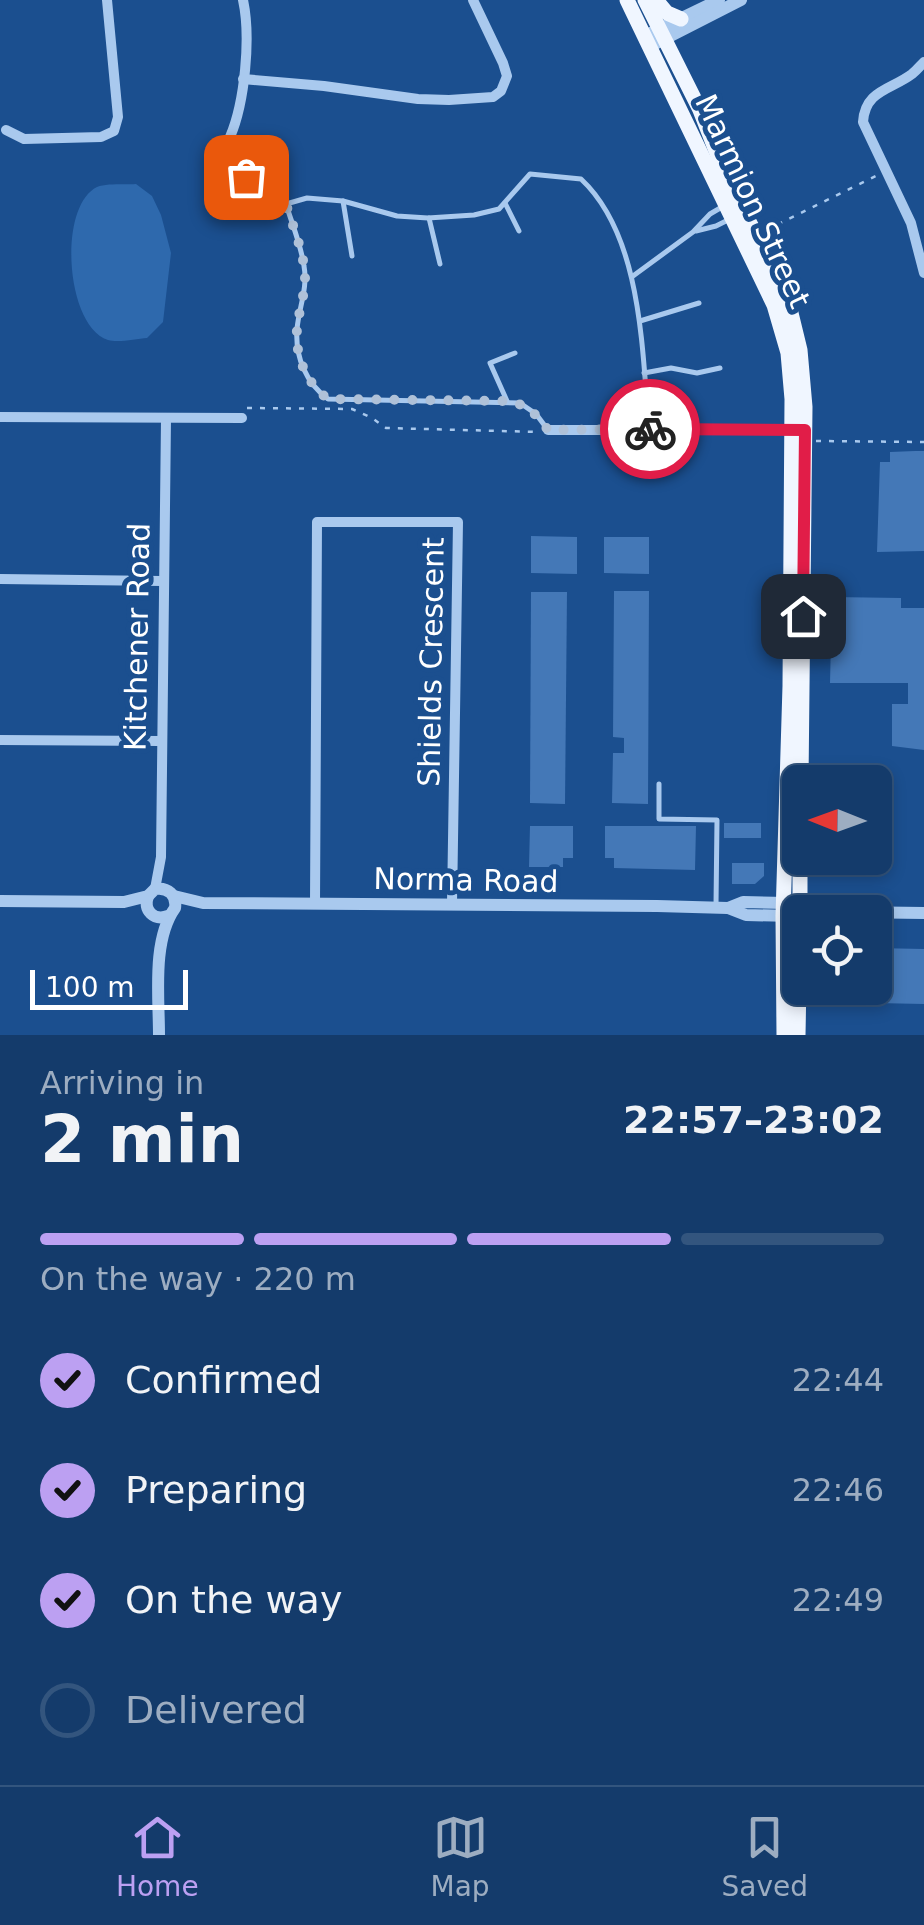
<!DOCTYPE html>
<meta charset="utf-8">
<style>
body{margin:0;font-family:"DejaVu Sans",sans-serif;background:#214673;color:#f1f3f6;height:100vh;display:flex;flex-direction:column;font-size:38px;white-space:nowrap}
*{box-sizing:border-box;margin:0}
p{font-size:32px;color:#9dadc1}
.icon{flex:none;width:55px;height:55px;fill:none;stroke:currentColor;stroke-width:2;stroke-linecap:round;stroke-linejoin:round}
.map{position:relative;height:1035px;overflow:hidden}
.details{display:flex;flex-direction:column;background:#143b6b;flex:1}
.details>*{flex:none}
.needle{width:65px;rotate:271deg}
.controls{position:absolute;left:782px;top:765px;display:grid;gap:20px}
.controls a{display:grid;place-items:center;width:110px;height:110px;border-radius:15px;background:#143b6b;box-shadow:0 5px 15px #0003,0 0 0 2px #33557e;font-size:50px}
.scale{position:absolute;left:30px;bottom:25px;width:158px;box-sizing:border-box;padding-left:10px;border:5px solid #fff;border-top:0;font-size:28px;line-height:35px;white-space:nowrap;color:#fff;-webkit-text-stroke:8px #1b4f8f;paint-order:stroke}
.pin{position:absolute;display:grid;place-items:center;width:85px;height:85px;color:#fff;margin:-42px;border-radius:20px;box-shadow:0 5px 15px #0006}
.courier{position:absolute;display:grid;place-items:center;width:100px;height:100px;margin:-50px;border:8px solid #e11d48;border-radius:50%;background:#fff;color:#222;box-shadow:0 2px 12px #0007}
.overview em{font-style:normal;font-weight:600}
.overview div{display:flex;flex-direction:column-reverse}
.overview{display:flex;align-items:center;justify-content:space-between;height:170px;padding:0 40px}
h1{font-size:65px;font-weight:600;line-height:75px}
.bar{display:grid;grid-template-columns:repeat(4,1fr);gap:15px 10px;align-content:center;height:120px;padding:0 40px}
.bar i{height:12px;border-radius:8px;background:#33557e}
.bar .active{background:#bca0f2}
.bar p{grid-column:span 4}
ol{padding:0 40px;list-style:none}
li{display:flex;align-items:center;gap:30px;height:110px}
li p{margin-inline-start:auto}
li .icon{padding:10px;border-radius:50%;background:#bca0f2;color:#111;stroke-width:4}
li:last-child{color:#9dadc1}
li i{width:55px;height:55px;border:5px solid #33557e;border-radius:50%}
.dock{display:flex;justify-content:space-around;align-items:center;height:140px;border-top:2px solid #33557e;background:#143b6b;font-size:28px;color:#9dadc1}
.dock a{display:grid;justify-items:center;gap:5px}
.dock .active{color:#bca0f2}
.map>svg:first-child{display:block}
.green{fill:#2e69ad}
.building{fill:#4478b7}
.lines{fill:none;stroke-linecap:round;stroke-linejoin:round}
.path{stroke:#a9c9ee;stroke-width:2.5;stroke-dasharray:5 8;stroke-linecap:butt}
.service{stroke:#a9c9ee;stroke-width:5}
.minor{stroke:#a9c9ee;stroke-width:10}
.tertiary{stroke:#a9c9ee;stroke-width:12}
.primary{stroke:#f0f6ff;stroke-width:15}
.done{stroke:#afc1d8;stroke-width:10;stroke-dasharray:0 18}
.route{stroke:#e11d48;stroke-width:12}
.labels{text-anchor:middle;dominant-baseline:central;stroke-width:10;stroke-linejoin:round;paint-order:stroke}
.street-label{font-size:30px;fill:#fff;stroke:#1b4f8f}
</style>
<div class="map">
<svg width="924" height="1035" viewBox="0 0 924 1035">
<rect width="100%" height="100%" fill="#1b4f8f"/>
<path class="green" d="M136 184 152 196 161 215 171 253 163 322 147 338C136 339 118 343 108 340 66 327 57 207 97 187 107 183 125 185 136 184Z"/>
<g class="building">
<path d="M915 451H924V551L877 552 880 462H890V452Z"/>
<path d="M531 536 577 537V574L531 573Z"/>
<path d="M604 537H649V574L604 573Z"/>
<path d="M614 591H649L648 804 612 803 613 753H624V738L613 737Z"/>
<path d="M531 592H567L565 804 530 803Z"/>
<path d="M832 597 901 598V608H924V750L892 746V704H908V683H830Z"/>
<path d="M875 780H892L890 871 842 870V858H875Z"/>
<rect x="724" y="823" width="37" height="15"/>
<path d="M530 826H573V858H563V867H529Z"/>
<path d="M605 826H696L695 870 614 868V858H605Z"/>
<path d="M732 863H764V876L755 884H732Z"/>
<path d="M875 948 924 949V1004L875 1003Z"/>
</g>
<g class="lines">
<g class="path">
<path d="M766 230 876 176"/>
<path d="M247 408 352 409 372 418 386 428 539 432"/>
<path d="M816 441 924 442"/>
</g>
<g class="service">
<path d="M231 138C245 173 248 190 286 204 292 224 301 245 304 266 308 288 299 307 297 329 295 357 306 383 328 399L520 403 536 414 548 430"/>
<path d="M343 201 352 256"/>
<path d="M505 203 519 231"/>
<path d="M286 204 307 198 343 201 397 216 428 218 474 215 499 209 530 174 581 179C642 236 642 350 649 429"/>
<path d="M429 218 440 264"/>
<path d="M696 231 716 226 728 220"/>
<path d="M633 276 693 232 710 214 722 207"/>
<path d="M640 321 699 303"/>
<path d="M644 373 671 368 697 373 720 368"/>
<path d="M507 401 490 363 515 353"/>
<path d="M659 784V819L717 820 716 905"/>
</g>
<g class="minor">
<path d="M924 62C920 66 917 70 912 74 891 90 865 90 863 122L911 223 924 273"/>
<path d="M243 79 324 86 418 99 449 100 493 97 501 91 507 76 503 63 473 0"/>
<path d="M6 130 24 139 101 137 114 131 118 117 107 0"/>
<path d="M230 137C245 102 251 37 243 0"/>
<path d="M0 417 242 418"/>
<path d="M548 430H797"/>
<path d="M0 579 162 581"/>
<path d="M0 740 161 741"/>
<path d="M155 889 161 857 166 419"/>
<path d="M315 904 317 522H458L452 904"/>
</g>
<g class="tertiary">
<path d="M651 33 719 0"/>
<path d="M649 47 741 0"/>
<path d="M148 896C143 911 154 921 168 916"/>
<path d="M174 896 203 903 657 906 728 908 746 915 793 916"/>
<path d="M0 901 124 902 148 896 155 889C168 887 177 895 175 908 152 940 159 996 159 1035"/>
<path d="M728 908 743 902 832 904 847 912"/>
<path d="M846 912 924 913"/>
</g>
<g class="primary">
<path d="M627 0 774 305 788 353 792 399 790 686 783 916 784 1035"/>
<path d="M645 0 700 110 727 179 756 235 791 313 800 350 805 407 801 782"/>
<path d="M656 0 667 13 681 19"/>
<path d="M800 851V912"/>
<path d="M798 1035 800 928"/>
</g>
</g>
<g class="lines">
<path class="done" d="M246 177 265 196 286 204C292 224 301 245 304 266 308 288 299 307 297 329 295 356 306 383 328 399L507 401C527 404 536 414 548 430L650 429"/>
<path class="route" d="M650 429 805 430 803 616"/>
</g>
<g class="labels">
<g class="street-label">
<text transform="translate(753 201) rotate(65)">Marmion Street</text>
<text transform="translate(137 637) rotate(-89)">Kitchener Road</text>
<text transform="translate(431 662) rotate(-89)">Shields Crescent</text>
<text transform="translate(466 880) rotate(1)">Norma Road</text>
</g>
</g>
</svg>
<div class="controls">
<a><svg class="needle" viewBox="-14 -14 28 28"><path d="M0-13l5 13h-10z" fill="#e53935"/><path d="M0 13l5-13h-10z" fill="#9dadc1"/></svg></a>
<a><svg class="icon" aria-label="locate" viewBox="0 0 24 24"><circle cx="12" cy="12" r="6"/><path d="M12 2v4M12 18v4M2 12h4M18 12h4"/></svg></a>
</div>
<div class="scale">100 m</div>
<div class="pin" style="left:246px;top:177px;background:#ea580c"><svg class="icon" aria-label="bag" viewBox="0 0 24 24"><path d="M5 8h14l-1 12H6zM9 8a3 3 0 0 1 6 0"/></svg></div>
<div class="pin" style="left:803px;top:616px;background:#1f2937"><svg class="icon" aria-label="home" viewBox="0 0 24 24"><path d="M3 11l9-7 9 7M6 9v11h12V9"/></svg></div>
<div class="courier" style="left:650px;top:429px"><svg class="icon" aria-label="bike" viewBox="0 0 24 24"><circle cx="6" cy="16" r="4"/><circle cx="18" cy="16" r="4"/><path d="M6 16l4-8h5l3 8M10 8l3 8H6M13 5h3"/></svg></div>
</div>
<section class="details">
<div class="overview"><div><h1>2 min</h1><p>Arriving in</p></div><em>22:57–23:02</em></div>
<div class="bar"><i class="active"></i><i class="active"></i><i class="active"></i><i></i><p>On the way · 220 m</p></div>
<ol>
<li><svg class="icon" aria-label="check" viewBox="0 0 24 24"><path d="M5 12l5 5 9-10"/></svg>Confirmed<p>22:44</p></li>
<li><svg class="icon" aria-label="check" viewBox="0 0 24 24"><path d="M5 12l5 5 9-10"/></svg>Preparing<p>22:46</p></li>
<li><svg class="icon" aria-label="check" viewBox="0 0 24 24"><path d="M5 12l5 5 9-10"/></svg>On the way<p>22:49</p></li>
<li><i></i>Delivered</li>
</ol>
</section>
<nav class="dock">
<a class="active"><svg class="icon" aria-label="home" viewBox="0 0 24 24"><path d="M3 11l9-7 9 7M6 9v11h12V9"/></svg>Home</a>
<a><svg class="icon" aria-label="map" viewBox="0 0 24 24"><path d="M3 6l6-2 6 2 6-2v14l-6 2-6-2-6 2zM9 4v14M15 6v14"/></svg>Map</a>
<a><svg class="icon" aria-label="saved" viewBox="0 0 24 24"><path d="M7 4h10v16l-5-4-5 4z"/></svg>Saved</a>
</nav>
